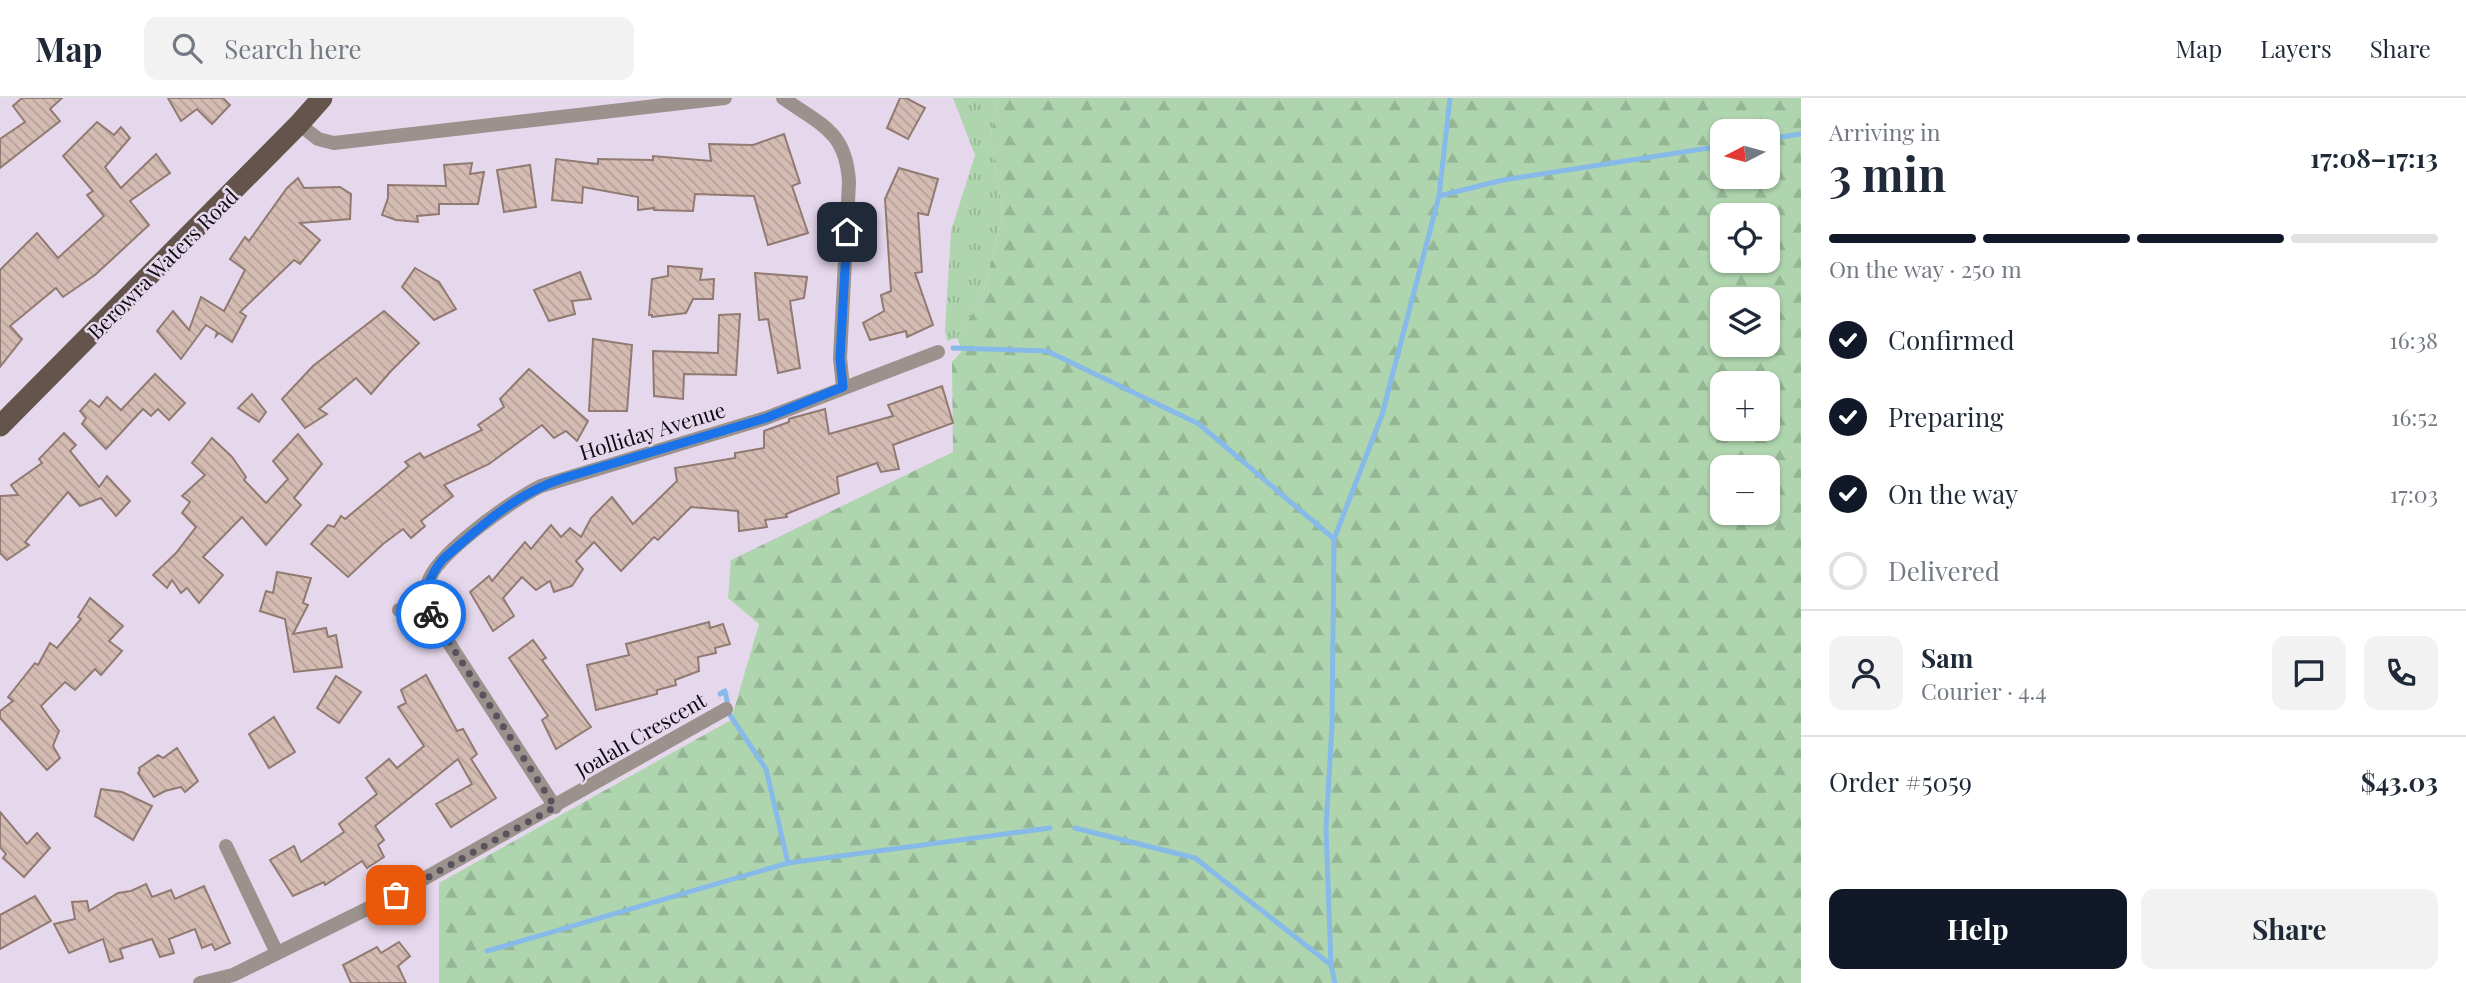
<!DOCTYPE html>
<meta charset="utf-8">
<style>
body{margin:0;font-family:"Playfair Display",serif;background:#f2f2f3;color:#1f2937;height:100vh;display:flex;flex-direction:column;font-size:26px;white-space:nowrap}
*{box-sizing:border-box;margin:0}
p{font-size:23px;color:#747a83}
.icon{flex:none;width:38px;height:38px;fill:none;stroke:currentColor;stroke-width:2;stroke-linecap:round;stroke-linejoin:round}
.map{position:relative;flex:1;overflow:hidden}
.sheet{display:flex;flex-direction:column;background:#fff;width:665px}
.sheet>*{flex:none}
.needle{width:46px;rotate:264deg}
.fabs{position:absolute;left:1710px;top:21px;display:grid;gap:14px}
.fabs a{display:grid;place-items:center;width:70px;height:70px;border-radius:14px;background:#fff;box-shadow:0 2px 5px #0004;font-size:35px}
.pin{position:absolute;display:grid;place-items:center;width:60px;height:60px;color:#fff;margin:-30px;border-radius:14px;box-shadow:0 4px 10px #0006}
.courier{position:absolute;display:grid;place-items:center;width:70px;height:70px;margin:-35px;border:5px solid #1a73e8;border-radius:50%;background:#fff;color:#222;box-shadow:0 2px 9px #0007}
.summary em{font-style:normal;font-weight:700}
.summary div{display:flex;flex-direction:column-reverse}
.summary{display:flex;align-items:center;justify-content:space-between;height:119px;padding:0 28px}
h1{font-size:46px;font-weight:700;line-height:52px}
.bar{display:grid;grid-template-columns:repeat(4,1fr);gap:10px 7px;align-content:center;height:84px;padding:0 28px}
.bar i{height:9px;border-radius:5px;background:#e0e1e3}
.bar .active{background:#111827}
.bar p{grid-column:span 4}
.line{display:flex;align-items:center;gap:18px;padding:0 28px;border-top:2px solid #e0e1e3}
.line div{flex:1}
.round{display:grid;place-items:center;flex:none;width:74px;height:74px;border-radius:14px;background:#f2f2f3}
ol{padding:0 28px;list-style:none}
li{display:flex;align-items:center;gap:21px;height:77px}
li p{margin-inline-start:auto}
li .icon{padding:7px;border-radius:50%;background:#111827;color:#fff;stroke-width:4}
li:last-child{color:#747a83}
li i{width:38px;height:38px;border:4px solid #e0e1e3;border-radius:50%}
.cta{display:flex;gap:14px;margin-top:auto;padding:14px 28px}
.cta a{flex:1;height:80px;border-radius:14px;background:#111827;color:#fff;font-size:28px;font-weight:700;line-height:80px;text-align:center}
.cta a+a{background:#f2f2f3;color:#1f2937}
header{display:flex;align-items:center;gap:42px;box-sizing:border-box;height:98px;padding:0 35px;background:#fff;border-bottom:2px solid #e0e1e3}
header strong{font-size:33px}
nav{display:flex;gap:38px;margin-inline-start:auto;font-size:24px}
.search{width:490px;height:63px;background:#f2f2f3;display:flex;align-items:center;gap:18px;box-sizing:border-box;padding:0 24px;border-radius:14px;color:#747a83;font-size:26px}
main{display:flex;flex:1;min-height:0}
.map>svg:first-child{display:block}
.grass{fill:url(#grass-tufts)}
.forest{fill:url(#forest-firs);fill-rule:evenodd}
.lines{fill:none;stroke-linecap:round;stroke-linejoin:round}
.stream{stroke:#87bae8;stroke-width:5}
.building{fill:url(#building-back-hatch);stroke:#917a72;stroke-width:2}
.street{stroke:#9b928d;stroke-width:14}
.primary{stroke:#64544b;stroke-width:21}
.done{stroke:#5a525d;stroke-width:7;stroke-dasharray:0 12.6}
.route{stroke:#1a73e8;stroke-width:9}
.labels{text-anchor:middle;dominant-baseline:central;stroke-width:5;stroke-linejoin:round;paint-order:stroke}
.street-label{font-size:21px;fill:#0e0a10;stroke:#e6d8ec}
</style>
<header>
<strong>Map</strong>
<div class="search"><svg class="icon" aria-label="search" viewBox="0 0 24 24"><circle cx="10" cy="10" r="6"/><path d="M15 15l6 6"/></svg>Search here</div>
<nav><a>Map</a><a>Layers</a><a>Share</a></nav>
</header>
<main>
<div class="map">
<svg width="1801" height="885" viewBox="0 0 1801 885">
<defs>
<pattern id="grass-tufts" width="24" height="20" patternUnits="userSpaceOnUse" patternTransform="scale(1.75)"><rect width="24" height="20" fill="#afd5ae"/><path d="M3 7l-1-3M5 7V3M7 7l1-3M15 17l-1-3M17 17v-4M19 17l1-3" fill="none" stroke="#95b695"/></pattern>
<pattern id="forest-firs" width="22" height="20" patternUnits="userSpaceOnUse" patternTransform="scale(1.75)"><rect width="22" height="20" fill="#afd5ae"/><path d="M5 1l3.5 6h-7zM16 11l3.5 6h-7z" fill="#95b695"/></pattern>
<pattern id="building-back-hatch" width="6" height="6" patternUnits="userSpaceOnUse" patternTransform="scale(1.75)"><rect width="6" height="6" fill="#d5bcb3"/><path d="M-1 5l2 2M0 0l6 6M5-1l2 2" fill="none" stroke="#b6a099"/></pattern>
</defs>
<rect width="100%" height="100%" fill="#e6d8ec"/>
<path class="grass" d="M953 0H998L990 39 1003 116 982 200 957 240 947 243 945 232 951 133 975 57Z"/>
<path class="forest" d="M998 0H1801V885H439V785L731 622 759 526 728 500 731 462 953 354 952 264 962 253 957 240 982 200 1003 116 990 39ZM1722 33H1768V79H1722ZM1722 117H1768V163H1722ZM1722 201H1768V247H1722ZM1722 285H1768V331H1722ZM1722 369H1768V415H1722Z"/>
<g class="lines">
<g class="stream">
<path d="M1768 41 1801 36"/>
<path d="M1439 98 1503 82 1722 48"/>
<path d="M953 250 1047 253 1199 326 1334 441"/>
<path d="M720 596 725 593 730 617 766 671 788 765"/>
<path d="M1075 730 1195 760 1331 867"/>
<path d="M487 853 788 765 1050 730"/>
<path d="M1335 885 1331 867 1326 730 1332 629 1334 441 1382 317 1439 98 1450 0"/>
</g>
</g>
<g class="building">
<path d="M22 0H62L50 11 60 23 0 70V41L25 24 13 8Z"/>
<path d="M168 0H223L230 7 212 26 197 11 181 23Z"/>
<path d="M900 0H906L925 10 908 41 887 30Z"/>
<path d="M97 24 114 37 121 29 130 40 105 69 121 90 156 56 170 75 130 103 149 127 95 177 63 199 56 190 10 228 22 241 0 269V172L37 135 58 160 104 118 87 97 93 93 63 58Z"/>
<path d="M784 36 800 85 792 88 808 135 768 147 754 98 695 96 693 113 654 112V110L638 112V99L583 89 582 105 552 102 556 61 598 66V61L653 62V58L711 63 709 46 753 47Z"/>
<path d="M472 65 470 76 484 74 478 106H439V116L417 118 418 124 396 122 382 117 388 100V87L446 88 444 67Z"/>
<path d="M530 67 536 109 504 114 497 72Z"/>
<path d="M899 70 938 81 928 117 918 115 922 174 915 175 933 227 907 239 906 233 870 242 863 225 884 213 881 197 891 193 885 101Z"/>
<path d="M298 80 304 90 340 89 351 96 350 121 300 125 320 142 300 166 294 162 240 214 246 218 232 244 219 235 216 238 217 234 206 227 181 261 157 233 173 213 189 232 201 199 224 213 245 172 230 161 245 139 249 143 287 90Z"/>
<path d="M668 168 702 171 700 182 714 181 713 201H693L686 215 652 219V217H649L652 181 668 178Z"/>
<path d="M415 170 439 184 456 211 434 222 402 189Z"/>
<path d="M580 174 591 201 572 203 575 216 549 223 534 192Z"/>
<path d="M755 175 807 179 804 200 790 203 800 270 778 275 768 221 759 222Z"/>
<path d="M384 213 419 245 391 273 371 296 356 280 319 311 327 316 305 330 282 301 313 268Z"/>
<path d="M740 216 736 277 684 276 683 301 654 298 653 253 718 255 719 217Z"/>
<path d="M593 241 632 247 627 313H589Z"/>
<path d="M529 271 588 323 577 343 566 333 554 340 542 327 489 366 444 387 453 398 421 423 425 428 411 440 403 431 383 446 348 479 311 446 328 427 334 429 341 418 345 421 409 368 405 364 420 355 424 360 482 332 478 327 504 309 500 301Z"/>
<path d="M155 276 185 305 169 322 158 311 151 318 143 311 106 351 82 326 86 320 80 313 90 302 99 309 107 299 121 312Z"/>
<path d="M942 288 953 325 893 347 899 371 881 374 877 365 837 379 839 395 786 416 787 419 765 422 767 429 739 433 738 413 691 409 658 442 654 439 621 473 594 444 576 463 583 471 572 488 554 494 550 483 536 492 522 479 503 500 514 518 493 533 470 494 489 478 492 483 525 444 531 451 551 427 561 439 570 430 581 439 591 420 612 399 633 426 677 383 675 370 735 360V355L764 350V333L789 324V321L792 320 825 311 829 336 893 318 888 307Z"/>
<path d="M252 296 266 314 259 324 238 310Z"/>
<path d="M64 335 76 347 70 353 99 389 107 378 130 403 116 418 101 400 80 408 68 394 25 444 29 447 7 462 0 455V398L18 397 11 387 42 365 39 361Z"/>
<path d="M298 336 322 366 294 400 301 407 266 447 242 419 203 459 223 477 199 505 187 490 181 495 172 482 167 490 153 477 176 455 196 429 182 415 190 404 182 398 205 377 192 365 212 340 232 359 246 379 244 382 266 405 288 381 273 363Z"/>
<path d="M277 474 311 480 303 505 308 507 293 536 326 530 328 539 336 537 342 569 294 574 285 521 260 513 266 493 273 495Z"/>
<path d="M90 500 123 528 109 543 122 553 101 577 95 571 75 592 65 584 41 608 59 633 53 648 60 660 47 672 0 620V613L13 603 8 599 35 565 38 567 50 545 57 550 81 521 78 519Z"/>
<path d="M709 524 710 530 723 526 730 546 715 550 716 555 698 559 699 573 675 582 676 587 657 592V596L596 612 587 567 629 557 626 546Z"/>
<path d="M533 542 546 560 542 562 591 629 556 651 542 622 548 618 509 560Z"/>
<path d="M426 577 457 633 463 631 477 656 471 661 496 700 451 729 436 706 472 686 458 661 375 728 384 742 378 747 384 759 367 770 362 763 325 787 324 784 293 798 270 762 294 748 301 764 344 734 339 726 377 696 366 680 389 661 397 670 424 648 398 609 406 605 401 592Z"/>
<path d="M336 578 361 594 339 625 317 610Z"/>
<path d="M274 619 295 654 269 670 249 636Z"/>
<path d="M177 650 198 683 185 694 181 689 165 693 154 699 138 675 140 672 139 670 158 657 163 660Z"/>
<path d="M101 691 122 694 152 708 133 742 95 718Z"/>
<path d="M0 714 27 746 37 735 50 750 24 779 3 760 6 756 0 749Z"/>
<path d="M146 786 152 799 171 792 175 801 204 788 230 845 215 852 212 846 202 850 195 831 169 841 174 855 160 859 152 841 120 851 123 860 110 864 103 841 69 855 54 826 75 821 72 804 87 803 89 813 118 795 131 793Z"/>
<path d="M35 798 51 823 0 851V817Z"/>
<path d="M399 844 410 858 398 868 406 885H351L343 867 377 849 381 855Z"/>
</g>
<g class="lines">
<g class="street">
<path d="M783 0C821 27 846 33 849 84L840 260 843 289"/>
<path d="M299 26 318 41 334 45 725 0"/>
<path d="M399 512 428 507"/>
<path d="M555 709 434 522C429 510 425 499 428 485 434 457 514 401 541 388L766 320 938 254"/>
<path d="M226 748 277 855"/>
<path d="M200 885 233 877 395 797 726 611"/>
</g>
<path class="primary" d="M0 328 299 26 322 0"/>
</g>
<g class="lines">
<path class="done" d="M396 797 555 709 431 516"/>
<path class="route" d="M431 516C422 495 429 478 443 461 483 427 513 397 564 380L766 320 843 289 840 260 847 134"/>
</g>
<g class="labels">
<g class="street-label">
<text transform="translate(162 165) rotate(-45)">Berowra Waters Road</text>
<text transform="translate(652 332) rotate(-17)">Holliday Avenue</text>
<text transform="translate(640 636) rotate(-30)">Joalah Crescent</text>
</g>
</g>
</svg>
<div class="fabs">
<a><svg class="needle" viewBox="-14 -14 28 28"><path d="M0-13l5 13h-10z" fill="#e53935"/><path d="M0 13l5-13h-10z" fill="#747a83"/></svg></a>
<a><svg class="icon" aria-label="locate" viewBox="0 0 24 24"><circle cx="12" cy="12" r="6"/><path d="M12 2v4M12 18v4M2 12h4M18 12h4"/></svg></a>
<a><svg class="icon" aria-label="layers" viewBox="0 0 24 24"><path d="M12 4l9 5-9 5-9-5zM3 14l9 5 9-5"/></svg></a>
<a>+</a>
<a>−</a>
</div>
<div class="pin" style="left:396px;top:797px;background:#ea580c"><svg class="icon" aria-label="bag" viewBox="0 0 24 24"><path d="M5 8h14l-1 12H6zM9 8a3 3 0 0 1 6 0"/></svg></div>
<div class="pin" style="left:847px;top:134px;background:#1f2937"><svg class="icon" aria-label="home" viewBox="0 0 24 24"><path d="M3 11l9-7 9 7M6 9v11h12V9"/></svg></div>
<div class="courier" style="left:431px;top:516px"><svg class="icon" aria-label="bike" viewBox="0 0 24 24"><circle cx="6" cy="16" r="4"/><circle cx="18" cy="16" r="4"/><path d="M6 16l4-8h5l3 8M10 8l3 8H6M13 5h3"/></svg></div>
</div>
<section class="sheet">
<div class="summary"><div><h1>3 min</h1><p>Arriving in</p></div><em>17:08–17:13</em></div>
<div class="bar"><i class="active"></i><i class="active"></i><i class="active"></i><i></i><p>On the way · 250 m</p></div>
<ol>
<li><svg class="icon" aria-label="check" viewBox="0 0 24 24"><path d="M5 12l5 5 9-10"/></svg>Confirmed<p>16:38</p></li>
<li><svg class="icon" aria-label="check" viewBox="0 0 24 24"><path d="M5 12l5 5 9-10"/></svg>Preparing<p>16:52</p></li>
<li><svg class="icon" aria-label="check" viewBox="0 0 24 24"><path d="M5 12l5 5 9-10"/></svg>On the way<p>17:03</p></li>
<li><i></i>Delivered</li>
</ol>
<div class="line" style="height:126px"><a class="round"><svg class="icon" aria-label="person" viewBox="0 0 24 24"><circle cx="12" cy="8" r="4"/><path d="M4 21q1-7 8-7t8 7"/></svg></a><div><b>Sam</b><p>Courier · 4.4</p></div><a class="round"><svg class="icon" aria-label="chat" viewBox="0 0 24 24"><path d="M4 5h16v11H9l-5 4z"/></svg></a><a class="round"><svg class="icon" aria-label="phone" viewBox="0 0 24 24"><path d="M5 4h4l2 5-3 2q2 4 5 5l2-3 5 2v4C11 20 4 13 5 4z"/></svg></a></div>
<div class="line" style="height:91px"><div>Order #5059</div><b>$43.03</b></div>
<div class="cta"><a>Help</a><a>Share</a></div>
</section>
</main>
